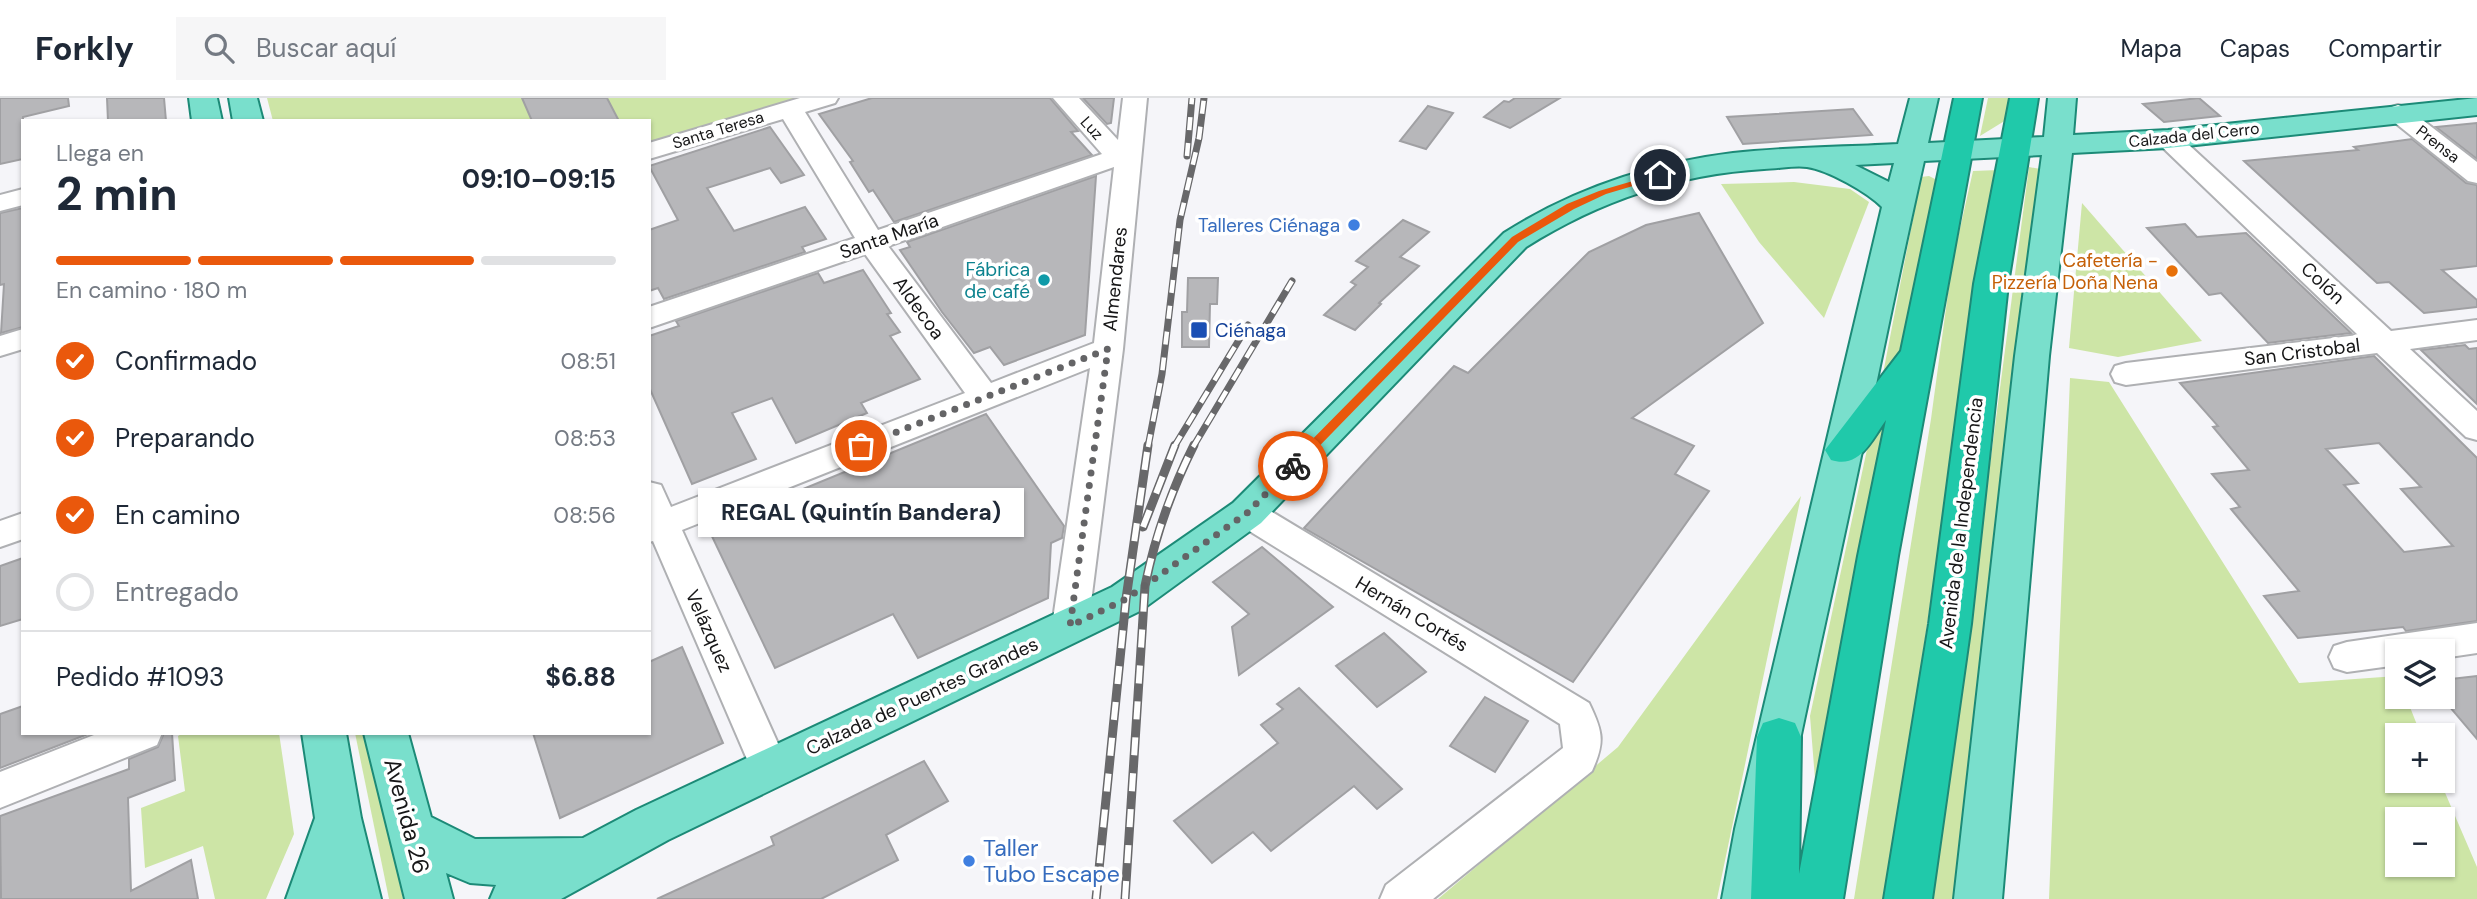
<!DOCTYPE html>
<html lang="es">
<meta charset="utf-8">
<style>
body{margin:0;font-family:"DM Sans",sans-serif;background:#f6f6f7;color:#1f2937;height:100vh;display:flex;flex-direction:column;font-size:26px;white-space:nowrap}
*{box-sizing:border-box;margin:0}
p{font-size:23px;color:#747a83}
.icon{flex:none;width:38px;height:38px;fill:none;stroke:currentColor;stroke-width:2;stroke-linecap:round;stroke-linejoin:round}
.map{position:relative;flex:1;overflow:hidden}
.sheet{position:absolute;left:21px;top:21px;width:630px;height:616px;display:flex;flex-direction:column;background:#fff;border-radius:0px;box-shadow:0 2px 5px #0004}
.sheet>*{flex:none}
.fabs{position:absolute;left:2385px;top:541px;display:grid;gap:14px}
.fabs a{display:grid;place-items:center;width:70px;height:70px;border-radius:0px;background:#fff;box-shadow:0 2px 5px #0004;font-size:35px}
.pin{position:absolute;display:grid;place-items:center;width:60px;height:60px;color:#fff;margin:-30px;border:4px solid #fff;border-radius:50%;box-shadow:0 2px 7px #0007}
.courier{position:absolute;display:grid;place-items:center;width:70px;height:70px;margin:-35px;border:5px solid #ea580c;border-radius:50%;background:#fff;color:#222;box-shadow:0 2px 9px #0007}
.bubble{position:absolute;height:49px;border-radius:0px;background:#fff;box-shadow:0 2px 5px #0004;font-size:23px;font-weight:700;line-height:49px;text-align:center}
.headline em{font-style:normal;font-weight:700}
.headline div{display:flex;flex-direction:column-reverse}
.headline{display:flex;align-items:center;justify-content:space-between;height:119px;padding:0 35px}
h1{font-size:46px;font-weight:700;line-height:52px}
.bar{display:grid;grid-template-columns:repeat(4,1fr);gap:10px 7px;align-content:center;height:84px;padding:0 35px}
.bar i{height:9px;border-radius:5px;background:#e0e1e3}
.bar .current{background:#ea580c}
.bar p{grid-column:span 4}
.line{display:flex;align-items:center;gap:18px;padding:0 35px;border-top:2px solid #e0e1e3}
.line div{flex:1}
ol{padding:0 35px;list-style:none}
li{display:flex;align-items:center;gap:21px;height:77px}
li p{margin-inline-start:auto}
li .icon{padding:7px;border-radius:50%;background:#ea580c;color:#fff;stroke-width:4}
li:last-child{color:#747a83}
li i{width:38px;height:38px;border:4px solid #e0e1e3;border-radius:50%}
header{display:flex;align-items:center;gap:42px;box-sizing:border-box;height:98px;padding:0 35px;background:#fff;border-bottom:2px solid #e0e1e3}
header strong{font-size:33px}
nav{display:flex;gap:38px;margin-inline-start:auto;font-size:24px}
.search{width:490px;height:63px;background:#f6f6f7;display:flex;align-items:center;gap:18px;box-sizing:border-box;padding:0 24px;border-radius:0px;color:#747a83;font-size:26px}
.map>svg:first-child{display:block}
.green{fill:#cde5a6;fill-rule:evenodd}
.building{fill:#b7b7ba;stroke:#a0a0a3;stroke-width:2;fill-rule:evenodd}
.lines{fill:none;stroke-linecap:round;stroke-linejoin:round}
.minor-casing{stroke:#afb0b3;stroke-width:4}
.major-casing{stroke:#1c8a77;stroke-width:4}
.highway-casing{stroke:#1c8a77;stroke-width:4}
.minor{fill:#fff;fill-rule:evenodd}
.major{fill:#79dfcc;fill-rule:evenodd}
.highway{fill:#20c9aa;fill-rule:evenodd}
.rail-far1-casing{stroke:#68686a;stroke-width:7}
.rail-casing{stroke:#68686a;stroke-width:9}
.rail-far1{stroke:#fff;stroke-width:4.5;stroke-dasharray:13;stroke-linecap:butt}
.rail{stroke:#fff;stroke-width:6;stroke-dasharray:18;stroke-linecap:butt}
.route{fill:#ea580c}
.done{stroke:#646466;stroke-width:7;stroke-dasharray:0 12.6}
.shop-dot{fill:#3f7fe0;stroke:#fff;stroke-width:2.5}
.food-dot{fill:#e8710a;stroke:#fff;stroke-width:2.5}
.culture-dot{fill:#0f9aa8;stroke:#fff;stroke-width:2.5}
.transit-dot{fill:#1a4fb4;stroke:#fff;stroke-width:2.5}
.labels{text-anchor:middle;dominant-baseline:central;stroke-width:7;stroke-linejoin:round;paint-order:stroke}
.far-street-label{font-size:16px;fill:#161617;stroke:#fff}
.shop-label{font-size:19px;fill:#366cbe;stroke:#fff;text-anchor:end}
.street-label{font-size:19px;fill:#161617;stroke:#fff}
.food-label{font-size:19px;fill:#c56008;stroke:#fff;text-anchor:end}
.culture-label{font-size:19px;fill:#0d838f;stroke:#fff;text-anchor:end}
.transit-label{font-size:19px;fill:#164399;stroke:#fff;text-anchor:start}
.near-street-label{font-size:23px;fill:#161617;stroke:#fff}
.near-shop-label{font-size:23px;fill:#366cbe;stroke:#fff;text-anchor:start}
</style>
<header>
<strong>Forkly</strong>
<div class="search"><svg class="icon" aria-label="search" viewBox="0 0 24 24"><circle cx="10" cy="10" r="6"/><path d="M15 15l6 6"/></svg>Buscar aquí</div>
<nav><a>Mapa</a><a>Capas</a><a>Compartir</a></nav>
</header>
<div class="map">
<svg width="2477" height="801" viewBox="0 0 2477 801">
<rect width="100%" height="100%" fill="#f5f5f9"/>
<g class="green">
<path d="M267 0H800L649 44V23H273Z"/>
<path d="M1988 0H2014L2011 19 1980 38Z"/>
<path d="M2029 69 2046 72 1956 801H1933Z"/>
<path d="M1999 72 1956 363 1933 486 1919 581 1914 648 1888 801H1854L1931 321 1952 166 1973 73Z"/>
<path d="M1929 78 1937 82 1815 681 1810 618 1881 286 1921 79Z"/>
<path d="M1794 84 1850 91 1869 104 1824 220 1759 144 1721 86Z"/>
<path d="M2082 105 2202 243 2118 259 2069 250Z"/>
<path d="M2070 280 2109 284 2299 585 2397 578 2398 598 2406 599 2421 637H2398V682L2440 683 2477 769V801H2049ZM2398 721H2443V766H2398Z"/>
<path d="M1801 398 1717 801H1438L1618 649Z"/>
<path d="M183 635H279L294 736 266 801H215L203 748 145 770 141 710 185 693 178 638Z"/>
<path d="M355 635H367L403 801H389Z"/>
</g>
<g class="building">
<path d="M0 0H68L69 8 23 19V61L0 66Z"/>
<path d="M107 0H164L166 23H108Z"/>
<path d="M522 0H607L619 23H532Z"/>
<path d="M872 0H1050L1078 33 1071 34 1092 57 894 124 873 92 869 94 850 64 853 63 819 16Z"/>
<path d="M1083 0H1114L1111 25 1107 26Z"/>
<path d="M1515 0H1560L1510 30 1484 19 1504 3 1509 4Z"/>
<path d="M2199 0 2220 18 2164 24 2143 6Z"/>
<path d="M1428 8 1453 15 1426 51 1400 43Z"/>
<path d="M1853 11 1872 37 1743 46 1727 19Z"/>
<path d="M2477 25V61L2436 29Z"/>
<path d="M770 29 804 77 781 85 770 70 707 90 734 133 805 109 826 141 802 149 805 154 664 201 658 190 649 193V132L678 122 649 68Z"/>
<path d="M2412 41 2466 85 2477 87V168L2442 172 2477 202V209L2424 215 2389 184 2377 185 2244 63 2358 52 2354 49Z"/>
<path d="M1096 78 1085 237 1004 267 990 249 974 255 942 214 900 152 910 149 907 144Z"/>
<path d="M23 110V229L1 235 4 186 0 187V115Z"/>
<path d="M1699 115 1763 225 1632 320 1694 348 1675 376 1709 393 1573 584 1304 430 1454 268 1468 275 1589 154 1646 127Z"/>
<path d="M1403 122 1429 134 1400 159 1419 168 1379 205 1381 206 1355 232 1324 217 1356 187 1351 184 1368 169 1356 163Z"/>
<path d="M2185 126 2197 139 2246 135 2351 235 2268 245 2221 195 2209 197 2147 130Z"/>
<path d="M863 172 891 215 887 216 900 234 890 238 920 281 861 305 867 315 796 345 772 300 732 315 756 361 692 386 649 289V238L679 228 676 223 818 175 824 185Z"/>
<path d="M1188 180H1218L1217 206H1210L1209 249H1182V214H1187Z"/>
<path d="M2465 247 2469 251 2477 250V306L2421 252Z"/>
<path d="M2374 258 2477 360V523L2406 533 2403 529 2298 540 2264 498 2299 493 2231 411 2240 409 2212 376 2249 372 2213 329 2218 328 2180 285ZM2379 345 2421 389 2401 391 2453 448 2404 454 2344 387 2358 385 2326 351Z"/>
<path d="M986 316 1064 428 1062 440 1051 445 1048 500 918 560 893 516 775 570 708 430Z"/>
<path d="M1262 449 1333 509 1239 577 1232 529 1249 516 1213 484Z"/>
<path d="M23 460V521L0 528V468Z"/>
<path d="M1384 535 1426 574 1377 609 1336 568Z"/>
<path d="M682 549 723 645 560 720 533 635H649V564Z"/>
<path d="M2477 578V641L2443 601V582Z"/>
<path d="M1299 590 1402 691 1377 711 1354 688 1271 753 1253 734 1212 765 1174 723 1278 645 1261 627 1283 611 1277 606Z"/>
<path d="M1485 599 1528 623 1495 674 1450 648Z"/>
<path d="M23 608V635L88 636 0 670V616Z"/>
<path d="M164 635H172L175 682 128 700 131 793 191 762 198 801H1L0 718 129 671V661L158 649Z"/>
<path d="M924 663 948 703 886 737 898 762 821 801H657L774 747 771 739Z"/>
</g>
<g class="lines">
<g class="minor-casing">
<g id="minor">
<path d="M800 0H838L835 5 805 14 878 132 1102 56 1053 0H1079L1118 42 1123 0H1147L1123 251 1088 528 1083 538 1070 543 1057 538 1052 528 1090 270 682 432 789 670 784 682 770 687 756 682 653 443 649 444V384L661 387 671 409 965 295 865 156 649 230V209L855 140 783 21 649 61V45ZM1114 69 1094 245 991 285 888 148Z"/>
<path d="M2398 7 2407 10 2477 64V85L2468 83 2389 20 2385 15 2389 10Z"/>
<path d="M2168 33 2177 36 2391 233 2477 222V242L2410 251 2477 313V342L2466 339 2377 255 2126 287 2115 284 2111 276 2115 268 2126 265 2358 237 2159 46 2155 41 2159 36Z"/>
<path d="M23 91V107L0 113V97Z"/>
<path d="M23 231V251L0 258V238Z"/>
<path d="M1247 402 1259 406 1589 605C1603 634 1605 644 1592 673L1433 801H1380L1386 787 1563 650 1560 626 1235 424 1230 415 1235 406Z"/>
<path d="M23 415V441L0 449V423Z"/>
<path d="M2477 525V555L2443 560V553H2398V567L2347 574 2334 570 2329 559 2334 548 2347 544Z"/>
<path d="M99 635H162L157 647 0 710V674Z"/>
</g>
</g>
<g class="major-casing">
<g id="major">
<path d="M189 0H217L222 23H192Z"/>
<path d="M229 0H257L263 23H233Z"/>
<path d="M1910 0H1938L1928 45 2044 39 2048 0H2076L2073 37 2168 32 2477 0V17L2168 50 2072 55 2049 258 2002 801H1954L2015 258 2042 57 1924 63C1895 192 1869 323 1841 452 1816 568 1789 684 1770 801H1722L1735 731 1882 109C1867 94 1828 72 1807 69 1794 67 1777 71 1764 71 1678 76 1599 103 1526 149L1261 425 1140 513 668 742 561 801H490L496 787 470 785 446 775 453 801H405L364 635H408L431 719 475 741 583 740 636 712 1112 489 1233 405 1504 135C1573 91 1651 65 1733 55 1787 49 1843 49 1898 46ZM1894 65 1889 84 1855 67Z"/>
<path d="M302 635H346L361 720 381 801H286L315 720Z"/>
</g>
</g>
<g class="highway-casing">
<g id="highway">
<path d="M1954 0H1982L1898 458 1843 801H1751L1757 639 1763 625 1779 620 1795 625 1801 639 1799 776 1858 458 1886 322C1871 343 1860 371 1831 362L1825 352 1901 253Z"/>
<path d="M2010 0H2038L2008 186 1971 526 1932 801H1884L1929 526 1974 186Z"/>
</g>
</g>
<use href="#minor" class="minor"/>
<use href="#major" class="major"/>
<use href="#highway" class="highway"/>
<g class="rail-far1-casing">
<g id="rail-far1">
<path d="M1187 58 1192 0"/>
<path d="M1148 349 1162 276 1180 122 1199 40 1204 0"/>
<path d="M1174 349 1248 227"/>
<path d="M1193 349 1292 183"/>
</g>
</g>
<g class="rail-casing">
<g id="rail">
<path d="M1143 429 1175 347"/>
<path d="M1096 801 1126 501 1148 347"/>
<path d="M1125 801 1145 488C1155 438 1171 393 1194 347"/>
</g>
</g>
<use href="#rail-far1" class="rail-far1"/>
<use href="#rail" class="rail"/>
</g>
<path class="route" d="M1660 75H1663V79L1606 96 1574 111 1518 144 1297 371H1289V365L1512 139 1567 106 1599 93Z"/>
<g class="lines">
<path class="done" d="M861 348 1108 251 1070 528 1126 501 1247 415 1293 368"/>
</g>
<g class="shop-dot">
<circle cx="1354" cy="127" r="7"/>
<circle cx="969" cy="763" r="7"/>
</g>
<circle class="food-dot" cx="2172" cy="173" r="7"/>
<circle class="culture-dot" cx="1044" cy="182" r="7"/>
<rect class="transit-dot" x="1190" y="223" width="18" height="18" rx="3.5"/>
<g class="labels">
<g class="far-street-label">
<text transform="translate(1092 30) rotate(48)">Luz</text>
<text transform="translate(718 32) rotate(-17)">Santa Teresa</text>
<text transform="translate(2194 37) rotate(-6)">Calzada del Cerro</text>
<text transform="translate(2438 46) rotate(38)">Prensa</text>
</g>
<g class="shop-label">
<text x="1340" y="127">Talleres Ciénaga</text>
</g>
<g class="street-label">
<text transform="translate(889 138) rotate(-19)">Santa María</text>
<text transform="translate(1115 181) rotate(-84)">Almendares</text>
<text transform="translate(2323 185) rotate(43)">Colón</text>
<text transform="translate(919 210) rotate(54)">Aldecoa</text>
<text transform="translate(2302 254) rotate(-7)">San Cristobal</text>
<text transform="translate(1961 425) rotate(-83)">Avenida de la Independencia</text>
<text transform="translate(1412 516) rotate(31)">Hernán Cortés</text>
<text transform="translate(709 533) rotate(66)">Velázquez</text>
<text transform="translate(922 598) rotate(-25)">Calzada de Puentes Grandes</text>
</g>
<g class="food-label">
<text x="2158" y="162">Cafetería -<tspan x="2158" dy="22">Pizzería Doña Nena</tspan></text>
</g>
<g class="culture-label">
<text x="1030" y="171">Fábrica<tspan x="1030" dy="22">de café</tspan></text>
</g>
<g class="transit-label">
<text x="1215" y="232">Ciénaga</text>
</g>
<g class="near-street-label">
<text transform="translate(407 718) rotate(75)">Avenida 26</text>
</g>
<g class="near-shop-label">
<text x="983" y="750">Taller<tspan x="983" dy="26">Tubo Escape</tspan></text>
</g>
</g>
</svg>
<div class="fabs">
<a><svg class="icon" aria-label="layers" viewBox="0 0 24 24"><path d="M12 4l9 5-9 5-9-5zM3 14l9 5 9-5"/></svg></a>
<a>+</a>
<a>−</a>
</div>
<div class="pin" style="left:861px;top:348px;background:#ea580c"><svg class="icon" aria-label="bag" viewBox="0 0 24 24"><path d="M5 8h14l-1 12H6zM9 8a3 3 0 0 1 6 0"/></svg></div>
<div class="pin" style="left:1660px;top:77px;background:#1f2937"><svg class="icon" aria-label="home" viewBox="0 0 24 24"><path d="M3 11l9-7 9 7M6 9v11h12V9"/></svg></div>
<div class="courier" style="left:1293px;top:368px"><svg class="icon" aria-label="bike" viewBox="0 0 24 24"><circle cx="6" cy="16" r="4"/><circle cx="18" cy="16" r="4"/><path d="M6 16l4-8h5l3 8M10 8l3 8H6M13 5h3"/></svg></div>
<div class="bubble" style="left:698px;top:390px;width:326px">REGAL (Quintín Bandera)</div>
<section class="sheet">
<div class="headline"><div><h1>2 min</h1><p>Llega en</p></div><em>09:10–09:15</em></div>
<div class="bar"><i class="current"></i><i class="current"></i><i class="current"></i><i></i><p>En camino · 180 m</p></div>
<ol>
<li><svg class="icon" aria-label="check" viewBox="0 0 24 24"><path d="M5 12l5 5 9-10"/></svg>Confirmado<p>08:51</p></li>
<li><svg class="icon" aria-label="check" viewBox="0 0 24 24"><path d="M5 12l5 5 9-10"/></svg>Preparando<p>08:53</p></li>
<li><svg class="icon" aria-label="check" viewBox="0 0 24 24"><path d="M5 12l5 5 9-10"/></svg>En camino<p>08:56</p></li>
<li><i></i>Entregado</li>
</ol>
<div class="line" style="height:91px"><div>Pedido #1093</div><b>$6.88</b></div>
</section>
</div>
